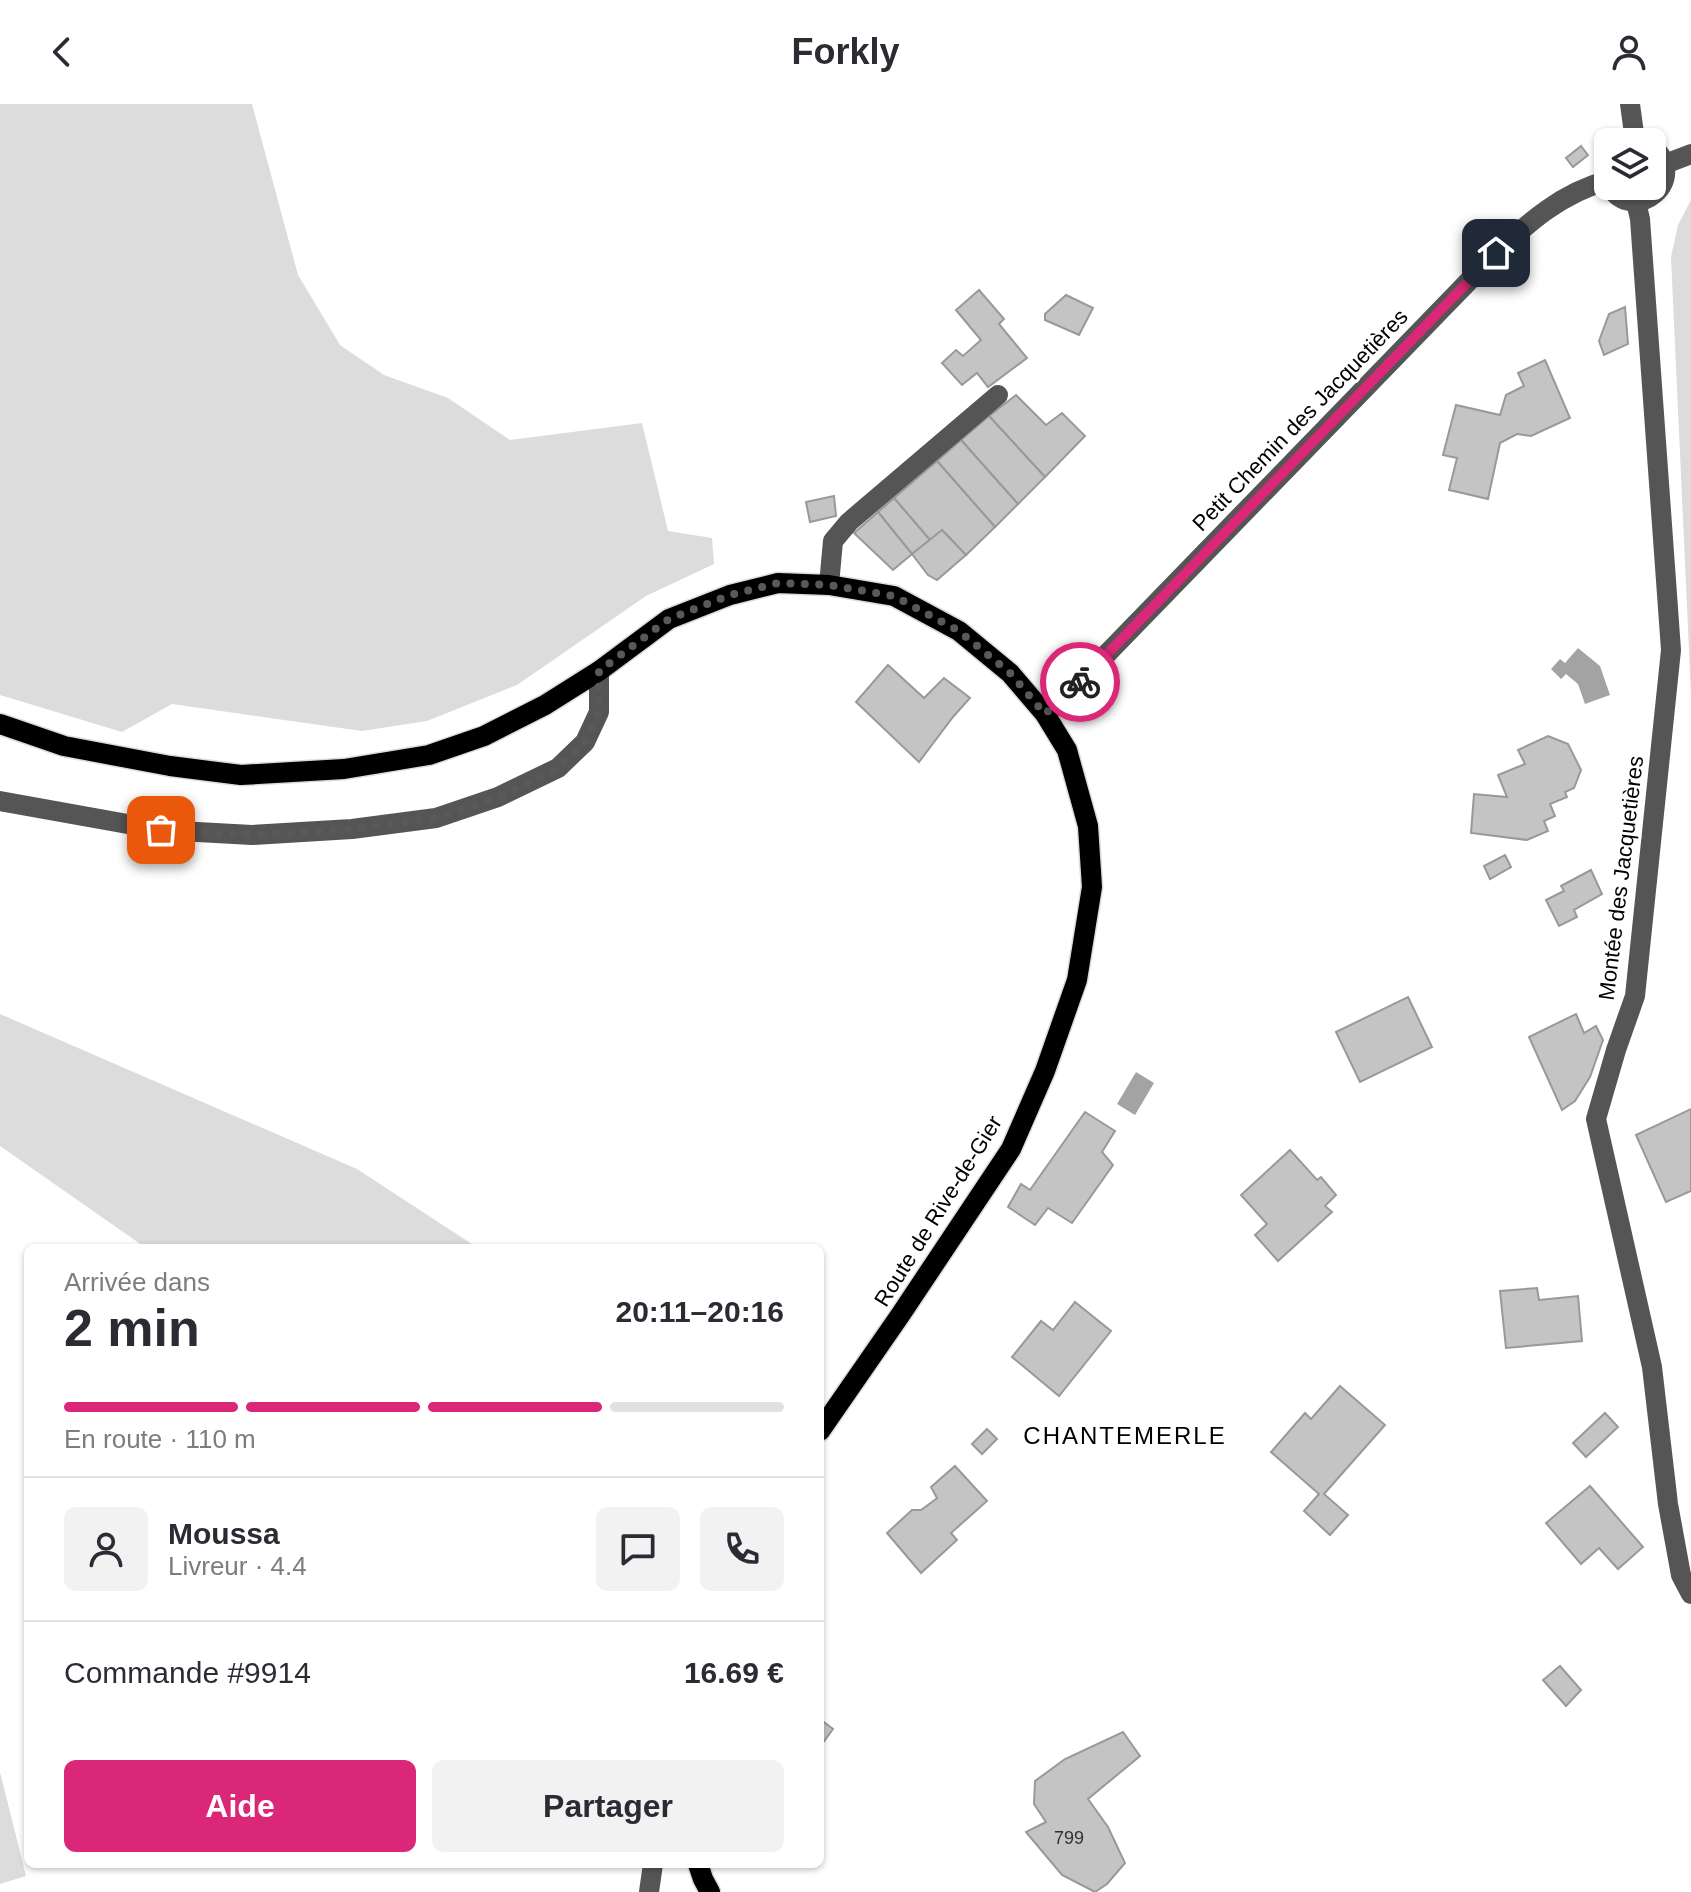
<!DOCTYPE html>
<html lang="fr">
<meta charset="utf-8">
<style>
body{margin:0;font-family:Helvetica,sans-serif;background:#f2f2f3;color:#2b2b33;height:100vh;display:flex;flex-direction:column;font-size:30px;white-space:nowrap}
*{box-sizing:border-box;margin:0}
p{font-size:26px;color:#7c7c81}
.icon{flex:none;width:44px;height:44px;fill:none;stroke:currentColor;stroke-width:2;stroke-linecap:round;stroke-linejoin:round}
.map{position:relative;flex:1;overflow:hidden}
.sheet{position:absolute;left:24px;top:1140px;width:800px;height:624px;display:flex;flex-direction:column;background:#fff;border-radius:12px;box-shadow:0 2px 6px #0004}
.sheet>*{flex:none}
.tools{position:absolute;left:1594px;top:24px;display:grid;gap:16px}
.tools a{display:grid;place-items:center;width:72px;height:72px;border-radius:12px;background:#fff;box-shadow:0 2px 6px #0004;font-size:40px}
.pin{position:absolute;display:grid;place-items:center;width:68px;height:68px;color:#fff;margin:-34px;border-radius:16px;box-shadow:0 4px 12px #0006}
.courier{position:absolute;display:grid;place-items:center;width:80px;height:80px;margin:-40px;border:6px solid #db2777;border-radius:50%;background:#fff;color:#222;box-shadow:0 2px 10px #0007}
.overview em{font-style:normal;font-weight:800}
.overview div{display:flex;flex-direction:column-reverse}
.overview{display:flex;align-items:center;justify-content:space-between;height:136px;padding:0 40px}
h1{font-size:52px;font-weight:800;line-height:60px}
.bar{display:grid;grid-template-columns:repeat(4,1fr);gap:12px 8px;align-content:center;height:96px;padding:0 40px}
.bar i{height:10px;border-radius:6px;background:#e1e1e2}
.bar .current{background:#db2777}
.bar p{grid-column:span 4}
.line{display:flex;align-items:center;gap:20px;padding:0 40px;border-top:2px solid #e1e1e2}
.line div{flex:1}
.round{display:grid;place-items:center;flex:none;width:84px;height:84px;border-radius:12px;background:#f2f2f3}
.action{display:flex;gap:16px;margin-top:auto;padding:16px 40px}
.action a{flex:1;height:92px;border-radius:12px;background:#db2777;color:#fff;font-size:32px;font-weight:800;line-height:92px;text-align:center}
.action a+a{background:#f2f2f3;color:#2b2b33}
header{display:flex;justify-content:space-between;align-items:center;height:104px;padding:0 40px;background:#fff;font-size:36px;font-weight:800}
.map>svg:first-child{display:block}
.green{fill:#dcdcdc}
.water{fill:#a3a3a3}
.building{fill:#c4c4c4;stroke:#999;stroke-width:2}
.lines{fill:none;stroke-linecap:round;stroke-linejoin:round}
.major-casing{stroke:#dbdbdb;stroke-width:23}
.minor{stroke:#555;stroke-width:20}
.major{stroke:#000;stroke-width:20}
.done{stroke:#595959;stroke-width:8;stroke-dasharray:0 14.4}
.route{stroke:#db2777;stroke-width:10}
.labels{text-anchor:middle;dominant-baseline:central;stroke-width:6;stroke-linejoin:round;paint-order:stroke}
.number-label{font-size:18px;fill:#313131}
.street-label{font-size:22px;fill:#000;stroke:#fff}
.neighbourhood-label{font-size:24px;letter-spacing:2px;fill:#000;stroke:#fff}
</style>
<header><svg class="icon" aria-label="back" viewBox="0 0 24 24"><path d="M15 5l-7 7 7 7"/></svg>Forkly<svg class="icon" aria-label="person" viewBox="0 0 24 24"><circle cx="12" cy="8" r="4"/><path d="M4 21q1-7 8-7t8 7"/></svg></header>
<div class="map">
<svg width="1691" height="1788" viewBox="0 0 1691 1788">
<rect width="100%" height="100%" fill="#fff"/>
<g class="green">
<path d="M0 0H252L298 171 340 241 384 271 448 294 510 336 642 319 668 427 712 434 714 460 646 492 517 581 427 617 362 627 172 600 122 628 0 591Z"/>
<path d="M1691 96V590L1671 153 1678 121Z"/>
<path d="M0 910 357 1065 478 1144H146L0 1042Z"/>
<path d="M0 1668 26 1772 0 1780Z"/>
</g>
<g class="water">
<path d="M1578 544 1600 562 1610 591 1585 600 1578 580 1566 570 1561 575 1551 565 1560 555 1565 559Z"/>
<path d="M1136 968 1154 979 1135 1011 1117 1000Z"/>
</g>
<g class="building">
<path d="M1581 42 1588 51 1573 63 1566 54Z"/>
<path d="M979 186 1004 215 999 220 1027 254 988 283 977 269 962 281 942 259 956 246 963 252 981 236 956 206Z"/>
<path d="M1066 191 1093 204 1079 231 1045 216V210Z"/>
<path d="M1625 203 1628 240 1604 251 1599 237 1609 210Z"/>
<path d="M1545 256 1570 314 1531 332 1517 330 1500 339 1488 395 1449 386 1457 354 1443 351 1456 301 1500 311 1506 291 1524 282 1518 269Z"/>
<path d="M1016 291 1046 321 1062 309 1085 332 1045 373 989 312Z"/>
<path d="M989 312 1045 373 1018 400 961 336Z"/>
<path d="M961 336 1018 400 995 423 937 357Z"/>
<path d="M937 357 995 423 966 451 942 426 930 436 894 394Z"/>
<path d="M834 392 836 412 810 418 806 398Z"/>
<path d="M894 394 930 436 912 450 878 408Z"/>
<path d="M878 408 912 450 893 466 854 429Z"/>
<path d="M942 426 966 451 937 476 928 471 912 450Z"/>
<path d="M888 561 924 594 944 574 970 594 953 613 919 658 856 598Z"/>
<path d="M1548 632 1568 640 1581 666 1574 684 1565 688 1567 693 1550 700 1555 712 1544 717 1548 727 1527 736 1471 729 1474 690 1507 693 1498 671 1525 660 1518 646Z"/>
<path d="M1505 751 1511 763 1490 775 1484 762Z"/>
<path d="M1591 766 1602 790 1574 806 1577 813 1559 822 1546 796 1564 787 1561 782Z"/>
<path d="M1408 893 1432 943 1360 978 1336 928Z"/>
<path d="M1576 910 1584 929 1596 922 1603 936 1590 973 1575 997 1562 1006 1529 933Z"/>
<path d="M1691 1005V1087L1666 1098 1636 1031Z"/>
<path d="M1085 1008 1115 1027 1102 1048 1113 1061 1072 1119 1048 1104 1035 1121 1008 1103 1021 1080 1030 1086Z"/>
<path d="M1290 1046 1317 1076 1321 1073 1336 1091 1325 1102 1332 1108 1278 1157 1255 1131 1267 1120 1241 1091Z"/>
<path d="M1537 1184 1539 1196 1578 1192 1582 1237 1506 1244 1500 1187Z"/>
<path d="M1075 1198 1111 1227 1059 1292 1012 1253 1041 1217 1053 1226Z"/>
<path d="M1340 1282 1385 1321 1324 1390 1348 1411 1330 1431 1304 1407 1319 1390 1271 1348 1305 1309 1311 1315Z"/>
<path d="M1605 1309 1618 1323 1586 1353 1573 1339Z"/>
<path d="M987 1325 997 1335 982 1350 972 1340Z"/>
<path d="M955 1362 987 1397 951 1429 957 1436 921 1469 887 1429 912 1406H921L936 1395 937 1394 931 1383Z"/>
<path d="M1590 1382 1643 1443 1618 1465 1599 1444 1581 1460 1546 1419Z"/>
<path d="M1560 1562 1581 1586 1566 1602 1543 1576Z"/>
<path d="M820 1615 833 1625 820 1643Z"/>
<path d="M1123 1628 1140 1652 1088 1695 1108 1723 1125 1759 1107 1780 1095 1788 1062 1771 1026 1728 1046 1718 1034 1700 1035 1677 1065 1655Z"/>
</g>
<g class="lines">
<g class="major-casing">
<g id="major">
<path d="M0 620 64 642 170 662 241 671 344 665 429 651 484 632 545 601 599 567 669 515 730 491 778 479 829 481 894 492 959 527 1010 569 1045 610 1067 646 1088 722 1092 783 1077 876 1045 967 1011 1045 901 1210 820 1327"/>
<path d="M698 1760 703 1775 710 1788"/>
</g>
</g>
<g class="minor">
<path d="M1630 0 1635 37"/>
<path d="M1665 60 1691 50"/>
<path d="M1609 82C1634 122 1691 76 1652 42"/>
<path d="M1636 98 1640 115 1671 546 1635 892 1616 946 1596 1015 1652 1263 1668 1400 1681 1471 1691 1490"/>
<path d="M829 481 833 437 849 418 998 291"/>
<path d="M1045 610 1064 594 1496 149C1529 118 1562 89 1606 77"/>
<path d="M0 697 161 726 252 731 352 725 436 714 498 693 558 664 585 638 599 608V567"/>
<path d="M649 1788 653 1760"/>
</g>
<use href="#major" class="major"/>
</g>
<g class="lines">
<path class="done" d="M161 726 252 731 352 725 436 714 498 693 558 664 585 638 599 608V567L669 515 730 491 778 479 829 481 894 492 959 527 1010 569 1045 610 1080 578"/>
<path class="route" d="M1080 578 1496 149"/>
</g>
<g class="labels">
<g class="number-label">
<text x="1069" y="1734">799</text>
</g>
<g class="street-label">
<text transform="translate(1300 316) rotate(-46)">Petit Chemin des Jacquetières</text>
<text transform="translate(1621 774) rotate(-83)">Montée des Jacquetières</text>
<text transform="translate(938 1107) rotate(-58)">Route de Rive-de-Gier</text>
</g>
<g class="neighbourhood-label">
<text x="1125" y="1331">CHANTEMERLE</text>
</g>
</g>
</svg>
<div class="tools">
<a><svg class="icon" aria-label="layers" viewBox="0 0 24 24"><path d="M12 4l9 5-9 5-9-5zM3 14l9 5 9-5"/></svg></a>
</div>
<div class="pin" style="left:161px;top:726px;background:#ea580c"><svg class="icon" aria-label="bag" viewBox="0 0 24 24"><path d="M5 8h14l-1 12H6zM9 8a3 3 0 0 1 6 0"/></svg></div>
<div class="pin" style="left:1496px;top:149px;background:#1f2937"><svg class="icon" aria-label="home" viewBox="0 0 24 24"><path d="M3 11l9-7 9 7M6 9v11h12V9"/></svg></div>
<div class="courier" style="left:1080px;top:578px"><svg class="icon" aria-label="bike" viewBox="0 0 24 24"><circle cx="6" cy="16" r="4"/><circle cx="18" cy="16" r="4"/><path d="M6 16l4-8h5l3 8M10 8l3 8H6M13 5h3"/></svg></div>
<section class="sheet">
<div class="overview"><div><h1>2 min</h1><p>Arrivée dans</p></div><em>20:11–20:16</em></div>
<div class="bar"><i class="current"></i><i class="current"></i><i class="current"></i><i></i><p>En route · 110 m</p></div>
<div class="line" style="height:144px"><a class="round"><svg class="icon" aria-label="person" viewBox="0 0 24 24"><circle cx="12" cy="8" r="4"/><path d="M4 21q1-7 8-7t8 7"/></svg></a><div><b>Moussa</b><p>Livreur · 4.4</p></div><a class="round"><svg class="icon" aria-label="chat" viewBox="0 0 24 24"><path d="M4 5h16v11H9l-5 4z"/></svg></a><a class="round"><svg class="icon" aria-label="phone" viewBox="0 0 24 24"><path d="M5 4h4l2 5-3 2q2 4 5 5l2-3 5 2v4C11 20 4 13 5 4z"/></svg></a></div>
<div class="line" style="height:104px"><div>Commande #9914</div><b>16.69 €</b></div>
<div class="action"><a>Aide</a><a>Partager</a></div>
</section>
</div>
